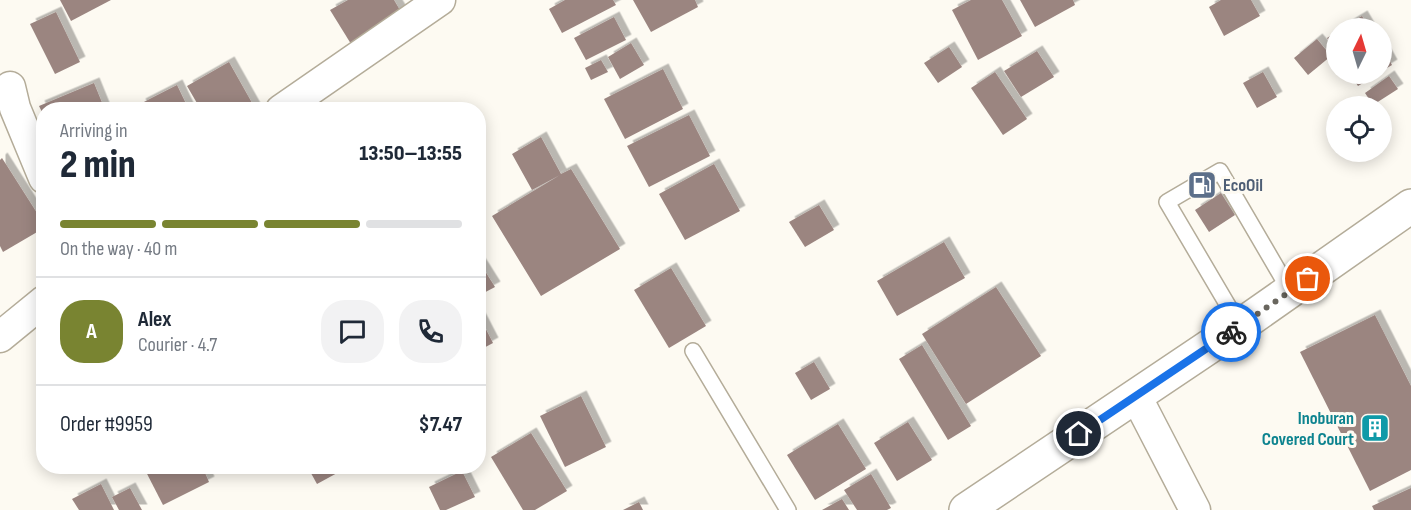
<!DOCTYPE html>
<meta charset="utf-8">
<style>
body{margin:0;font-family:"Sofia Sans Condensed",sans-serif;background:#f2f2f3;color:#1f2937;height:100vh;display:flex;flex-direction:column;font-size:22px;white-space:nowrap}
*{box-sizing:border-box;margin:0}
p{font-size:20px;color:#747a83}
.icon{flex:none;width:33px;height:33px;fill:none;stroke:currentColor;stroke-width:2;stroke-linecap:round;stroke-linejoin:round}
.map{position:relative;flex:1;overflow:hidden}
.panel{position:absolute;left:36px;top:102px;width:450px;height:372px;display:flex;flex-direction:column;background:#fff;border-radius:24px;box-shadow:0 3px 15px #0003}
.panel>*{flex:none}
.needle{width:39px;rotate:5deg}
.controls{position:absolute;left:1326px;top:18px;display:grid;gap:12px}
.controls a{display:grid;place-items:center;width:66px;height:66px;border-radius:50%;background:#fff;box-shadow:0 3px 15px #0003;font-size:30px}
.pin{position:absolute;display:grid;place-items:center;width:51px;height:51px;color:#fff;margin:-26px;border:3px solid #fff;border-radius:50%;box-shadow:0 2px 6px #0007}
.courier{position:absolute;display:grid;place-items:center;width:60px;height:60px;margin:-30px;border:4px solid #1a73e8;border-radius:50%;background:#fff;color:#222;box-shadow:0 2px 8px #0007}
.overview em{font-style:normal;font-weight:800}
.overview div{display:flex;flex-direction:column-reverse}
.overview{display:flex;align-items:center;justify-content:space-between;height:102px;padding:0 24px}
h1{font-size:39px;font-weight:800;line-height:45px}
.bar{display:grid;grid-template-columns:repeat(4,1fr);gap:9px 6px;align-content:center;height:72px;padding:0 24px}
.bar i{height:8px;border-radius:4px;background:#e0e1e3}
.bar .on{background:#798431}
.bar p{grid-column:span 4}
.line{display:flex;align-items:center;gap:15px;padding:0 24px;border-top:2px solid #e0e1e3}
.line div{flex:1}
.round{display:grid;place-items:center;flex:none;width:63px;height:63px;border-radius:24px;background:#f2f2f3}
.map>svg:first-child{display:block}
.building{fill:#9b8580;filter:url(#shadow)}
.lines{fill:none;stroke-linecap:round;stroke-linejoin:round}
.lane-casing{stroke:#b4ac99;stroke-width:18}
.street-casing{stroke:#b4ac99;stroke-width:33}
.highway-casing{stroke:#b4ac99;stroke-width:36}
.lane{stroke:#fff;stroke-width:15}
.street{stroke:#fff;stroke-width:30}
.highway{stroke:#fff;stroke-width:33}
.done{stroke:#69665e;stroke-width:6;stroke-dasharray:0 10.8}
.route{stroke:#1a73e8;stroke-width:8}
.labels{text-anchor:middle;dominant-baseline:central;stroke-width:6;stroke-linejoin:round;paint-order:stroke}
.service-label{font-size:18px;font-weight:bold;fill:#4e5e75;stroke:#fdfaf2;text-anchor:start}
.culture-label{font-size:18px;font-weight:bold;fill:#0d838f;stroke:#fdfaf2;text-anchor:end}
</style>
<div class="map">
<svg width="1411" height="510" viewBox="0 0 1411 510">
<defs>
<filter id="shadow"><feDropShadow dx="5.5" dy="-5.5" stdDeviation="0" flood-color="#0004"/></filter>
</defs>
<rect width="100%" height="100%" fill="#fdfaf2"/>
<g class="building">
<path d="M60 0H111L71 21Z"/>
<path d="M348 0H394L407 22 356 52 330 10Z"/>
<path d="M565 0H613L616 5 562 33 549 9Z"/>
<path d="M633 0H695L698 7 651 32Z"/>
<path d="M971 0H1002L1022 36 978 60 952 10Z"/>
<path d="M1020 0H1073L1075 5 1035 27Z"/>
<path d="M1221 0H1251L1260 16 1224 36 1209 7Z"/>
<path d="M56 12 80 62 55 74 30 24Z"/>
<path d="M1362 16 1369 28H1342Z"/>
<path d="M614 17 626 40 586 60 574 38Z"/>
<path d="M1336 32V52L1327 38Z"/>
<path d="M1317 39 1331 56 1308 75 1294 58Z"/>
<path d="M631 43 644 65 620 79 608 57Z"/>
<path d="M949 47 962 67 938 83 924 63Z"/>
<path d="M1382 47 1392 65 1382 71Z"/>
<path d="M1037 51 1054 77 1021 97 1004 71Z"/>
<path d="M601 60 608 72 591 80 585 68Z"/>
<path d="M229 62 256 110H201L187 86Z"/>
<path d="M663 69 683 109 625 139 604 99Z"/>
<path d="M995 72 1027 119 1003 135 971 88Z"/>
<path d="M1263 72 1277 97 1257 108 1243 83Z"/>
<path d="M1350 74H1378L1358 86Z"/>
<path d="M1389 76 1398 89 1373 105 1365 93Z"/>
<path d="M94 83 105 110H44V116L39 106Z"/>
<path d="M177 85 189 110H143L140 104Z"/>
<path d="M689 115 710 156 649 187 627 146Z"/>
<path d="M541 137 561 174 571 169 620 249 541 296 492 216 560 175 532 190 512 154Z"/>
<path d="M2 158 44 224V228L3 252 0 246V160Z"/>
<path d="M714 164 740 211 685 240 659 194Z"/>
<path d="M1221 193 1235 215 1209 232 1195 210Z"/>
<path d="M819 205 834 230 805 247 789 222Z"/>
<path d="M944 242 965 278 897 316 877 281Z"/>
<path d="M478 260 495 287 478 296Z"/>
<path d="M671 268 706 326 669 348 634 290Z"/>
<path d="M996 287 1041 356 966 404 922 334Z"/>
<path d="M478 314 493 343 478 351Z"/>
<path d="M1375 315 1411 386V470L1370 491 1300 352Z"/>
<path d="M922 345 971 426 948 440 899 359Z"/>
<path d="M814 362 830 389 811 400 795 373Z"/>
<path d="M581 396 606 447 565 467 540 416Z"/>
<path d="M908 422 932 460 897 481 874 443Z"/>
<path d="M838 424 866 469 815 500 787 455Z"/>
<path d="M531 433 567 491 535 510H523L491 457Z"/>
<path d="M143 466H202L209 482 163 505Z"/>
<path d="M307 466H350L317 484Z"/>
<path d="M462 471 475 497 446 510H440L429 487Z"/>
<path d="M871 474 891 508 887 510H857L844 490Z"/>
<path d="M101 484 114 510H79L72 499Z"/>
<path d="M130 488 142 510H119L112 497Z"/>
<path d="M1411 488V510H1374L1372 506Z"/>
<path d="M842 499 849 510H822Z"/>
<path d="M639 502 643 510H623Z"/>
</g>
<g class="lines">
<g class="lane-casing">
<g id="lane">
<path d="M1240 326 1167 202 1220 171 1290 291"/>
<path d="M693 351 788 510"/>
</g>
</g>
<g class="street-casing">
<g id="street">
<path d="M10 87 15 108 44 178"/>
<path d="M281 110 440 0"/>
<path d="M0 337 44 301"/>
<path d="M1136 396 1195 510"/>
</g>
</g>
<g class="highway-casing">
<path id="highway" d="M966 510 1240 326 1411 206"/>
</g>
<use href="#lane" class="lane"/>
<use href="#street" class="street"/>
<use href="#highway" class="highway"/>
</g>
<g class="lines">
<path class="done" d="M1231 332 1308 279"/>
<path class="route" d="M1079 434 1231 332"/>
</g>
<defs>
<g id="fuel-square" transform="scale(1.5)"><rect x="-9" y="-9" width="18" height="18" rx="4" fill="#5c6f8a" stroke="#fdfaf2"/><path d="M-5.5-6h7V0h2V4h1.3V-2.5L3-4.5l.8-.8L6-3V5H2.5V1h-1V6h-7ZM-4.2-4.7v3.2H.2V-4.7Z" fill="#fff"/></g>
<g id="building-square" transform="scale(1.5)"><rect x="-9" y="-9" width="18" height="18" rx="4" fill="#0f9aa8" stroke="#fdfaf2"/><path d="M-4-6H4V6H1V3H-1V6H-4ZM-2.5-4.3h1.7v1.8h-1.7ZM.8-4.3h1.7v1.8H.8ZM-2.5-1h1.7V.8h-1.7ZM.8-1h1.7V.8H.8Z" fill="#fff"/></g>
</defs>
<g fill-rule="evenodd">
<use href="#fuel-square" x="1202" y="185"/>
<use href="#building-square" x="1375" y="428"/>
</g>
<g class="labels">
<g class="service-label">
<text x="1223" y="185">EcoOil</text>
</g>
<g class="culture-label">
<text x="1354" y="418">Inoburan<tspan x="1354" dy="21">Covered Court</tspan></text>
</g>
</g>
</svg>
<div class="controls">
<a><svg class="needle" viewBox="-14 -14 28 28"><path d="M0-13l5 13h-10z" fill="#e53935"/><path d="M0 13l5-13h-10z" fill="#747a83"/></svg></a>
<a><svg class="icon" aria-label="locate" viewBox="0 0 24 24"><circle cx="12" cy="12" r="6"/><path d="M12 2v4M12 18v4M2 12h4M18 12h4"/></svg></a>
</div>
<div class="pin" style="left:1308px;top:279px;background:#ea580c"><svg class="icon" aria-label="bag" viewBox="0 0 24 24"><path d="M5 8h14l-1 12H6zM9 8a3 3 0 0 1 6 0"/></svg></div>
<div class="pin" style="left:1079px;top:434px;background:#1f2937"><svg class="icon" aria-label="home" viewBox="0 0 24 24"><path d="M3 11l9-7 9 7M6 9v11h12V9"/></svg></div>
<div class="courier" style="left:1231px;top:332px"><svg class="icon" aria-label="bike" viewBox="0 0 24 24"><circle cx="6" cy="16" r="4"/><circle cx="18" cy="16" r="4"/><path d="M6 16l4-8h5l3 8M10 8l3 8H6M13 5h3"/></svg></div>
<section class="panel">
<div class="overview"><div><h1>2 min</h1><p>Arriving in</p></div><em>13:50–13:55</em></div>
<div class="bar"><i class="on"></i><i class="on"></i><i class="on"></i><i></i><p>On the way · 40 m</p></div>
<div class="line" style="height:108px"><b class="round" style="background:#798431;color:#fff">A</b><div><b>Alex</b><p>Courier · 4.7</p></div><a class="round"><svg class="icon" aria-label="chat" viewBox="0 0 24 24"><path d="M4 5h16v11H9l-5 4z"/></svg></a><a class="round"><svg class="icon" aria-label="phone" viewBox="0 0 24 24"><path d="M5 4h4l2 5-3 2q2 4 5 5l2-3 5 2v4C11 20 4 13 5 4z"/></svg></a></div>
<div class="line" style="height:78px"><div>Order #9959</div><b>$7.47</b></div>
</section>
</div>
